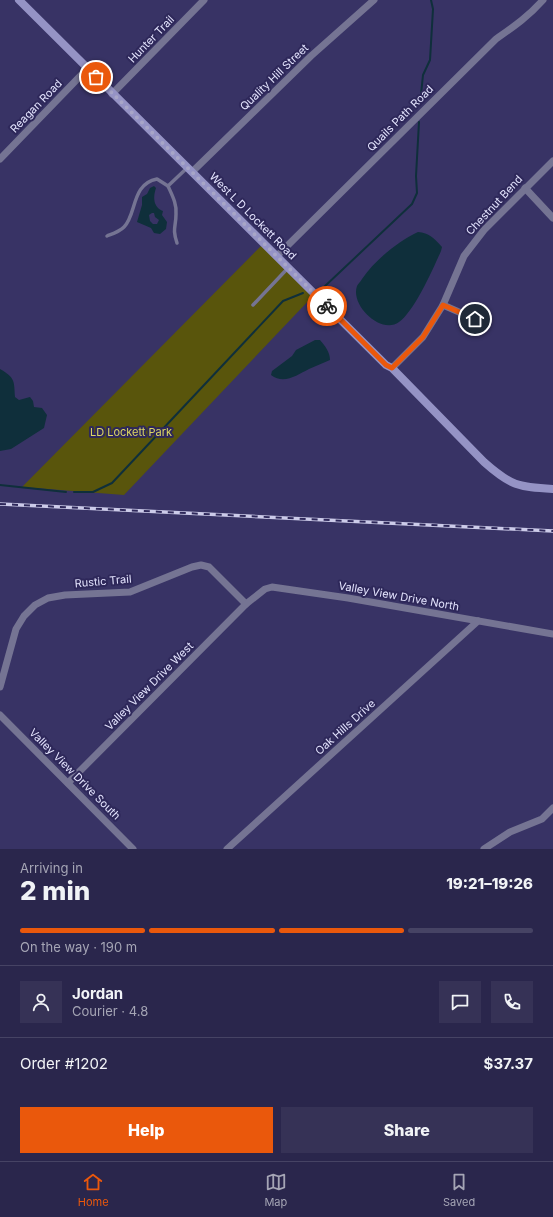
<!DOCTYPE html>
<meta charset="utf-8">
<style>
body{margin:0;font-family:Inter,sans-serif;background:#363256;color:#f1f3f6;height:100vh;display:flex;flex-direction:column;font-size:15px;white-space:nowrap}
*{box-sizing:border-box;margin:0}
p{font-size:13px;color:#a5a5b5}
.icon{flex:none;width:22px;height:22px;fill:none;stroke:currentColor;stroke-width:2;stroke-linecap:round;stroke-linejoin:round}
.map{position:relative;height:849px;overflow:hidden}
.sheet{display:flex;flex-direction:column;background:#2a264c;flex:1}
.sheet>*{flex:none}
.pin{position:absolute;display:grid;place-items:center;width:34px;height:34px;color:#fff;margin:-17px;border:2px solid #fff;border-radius:50%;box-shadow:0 1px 4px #0007}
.courier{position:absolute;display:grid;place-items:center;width:40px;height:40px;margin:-20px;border:3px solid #ea580c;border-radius:50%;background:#fff;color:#222;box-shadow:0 1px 5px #0007}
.overview em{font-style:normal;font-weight:800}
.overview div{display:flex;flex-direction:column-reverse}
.overview{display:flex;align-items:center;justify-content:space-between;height:68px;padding:0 20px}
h1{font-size:26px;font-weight:800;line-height:30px}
.bar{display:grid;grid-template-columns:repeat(4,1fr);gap:6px 4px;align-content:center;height:48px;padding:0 20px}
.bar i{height:5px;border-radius:3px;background:#464364}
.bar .active{background:#ea580c}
.bar p{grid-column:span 4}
.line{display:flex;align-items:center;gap:10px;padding:0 20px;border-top:1px solid #464364}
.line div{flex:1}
.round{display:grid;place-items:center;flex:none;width:42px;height:42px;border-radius:0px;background:#363256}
.action{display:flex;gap:8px;margin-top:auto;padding:8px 20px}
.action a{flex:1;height:46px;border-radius:0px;background:#ea580c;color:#fff;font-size:16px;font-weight:800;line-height:46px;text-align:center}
.action a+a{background:#363256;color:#f1f3f6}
.dock{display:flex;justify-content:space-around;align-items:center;height:56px;border-top:1px solid #464364;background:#2a264c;font-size:11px;color:#a5a5b5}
.dock a{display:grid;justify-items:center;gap:2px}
.dock .active{color:#ea580c}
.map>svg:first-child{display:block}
.green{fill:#59550c}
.water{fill:#0f2f3b;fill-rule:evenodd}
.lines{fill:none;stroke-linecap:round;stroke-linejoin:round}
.stream{stroke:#0f2f3b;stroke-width:2}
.service{stroke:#757493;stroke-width:3.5}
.minor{stroke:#757493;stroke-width:7}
.secondary{stroke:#9593c5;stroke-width:8}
.rail-casing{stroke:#cccbe9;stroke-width:3.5}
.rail{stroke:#2e285a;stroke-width:2;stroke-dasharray:6;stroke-linecap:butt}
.done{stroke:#a8a6c8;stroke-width:4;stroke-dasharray:0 7.2}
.route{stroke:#ea580c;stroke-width:5}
.labels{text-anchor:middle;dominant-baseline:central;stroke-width:4;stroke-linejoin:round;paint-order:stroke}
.street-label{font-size:11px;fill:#e4e4fe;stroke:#2e285a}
.park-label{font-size:11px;fill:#ddd763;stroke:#2e285a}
</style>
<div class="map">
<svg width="553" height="849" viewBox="0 0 553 849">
<rect width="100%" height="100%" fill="#383365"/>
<path class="green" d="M262 245 313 296 124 495 22 487Z"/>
<g class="water">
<path d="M154 186 156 188C153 197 153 207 163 211L162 215 167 222 166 229 160 234 154 233 151 228 137 222 142 205V197L147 194 150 188ZM152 213H154L155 217 159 220 157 224H153L150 221 149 215Z"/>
<path d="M418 232C429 233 434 238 442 247L441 251C433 269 414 312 399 322 381 335 350 305 357 286 358 284 361 281 362 279 375 260 397 242 418 232Z"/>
<path d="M315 340H320C325 346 330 352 330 360 323 363 316 366 309 369 297 375 284 385 271 375L272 371 292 356 296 350Z"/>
<path d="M0 369C15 378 14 380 15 397L19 400 30 397 33 401 34 407 42 408 47 415 44 428 11 449 0 451Z"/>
</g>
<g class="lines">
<g class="stream">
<path d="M420 104 423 75 430 60 433 9 431 0"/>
<path d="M324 287 412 204 417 193 416 176 419 122"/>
<path d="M0 485 66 492"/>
<path d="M74 492H93L112 483 283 301 303 293"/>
</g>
<g class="service">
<path d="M107 236C112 234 119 232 124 227 137 214 131 184 157 179L168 186"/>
<path d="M177 243C172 228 176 227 176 214 177 204 172 195 168 186L187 168"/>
<path d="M253 305 288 268"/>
</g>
<g class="minor">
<path d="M112 94 204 0"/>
<path d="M0 159 88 68"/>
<path d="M192 172 311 56 374 0"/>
<path d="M525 188 553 218"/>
<path d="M277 256 496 39C513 27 529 16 543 0"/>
<path d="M443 305 475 319"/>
<path d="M392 368 423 337 443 305 464 256 484 230 553 161"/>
<path d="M0 687 16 629 24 616 35 605 48 598 65 595 130 592 192 567 201 565 209 567 246 604"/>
<path d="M0 715 133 849"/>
<path d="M68 783 246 604 265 589 272 587 348 598 553 634"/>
<path d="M227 849 478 621"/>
<path d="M484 849 510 832 542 819 553 808"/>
</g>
<path class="secondary" d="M19 0 386 365 392 368 484 462C511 486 518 487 553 489"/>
<g class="rail-casing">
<path id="rail" d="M0 504 553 531"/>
</g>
<use href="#rail" class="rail"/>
</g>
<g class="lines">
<path class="done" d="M96 77 327 306"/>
<path class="route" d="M327 306 386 365 392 368 423 337 443 305 475 319"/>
</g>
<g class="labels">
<g class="street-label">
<text transform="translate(151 39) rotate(-46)">Hunter Trail</text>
<text transform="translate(274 77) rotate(-44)">Quality Hill Street</text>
<text transform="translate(36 106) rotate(-46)">Reagan Road</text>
<text transform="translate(400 118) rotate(-45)">Quails Path Road</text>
<text transform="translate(494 205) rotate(-47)">Chestnut Bend</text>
<text transform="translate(253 216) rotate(45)">West L D Lockett Road</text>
<text transform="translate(103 581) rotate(-5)">Rustic Trail</text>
<text transform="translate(399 596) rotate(10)">Valley View Drive North</text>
<text transform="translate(149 686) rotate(-45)">Valley View Drive West</text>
<text transform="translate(345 727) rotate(-42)">Oak Hills Drive</text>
<text transform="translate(75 774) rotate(45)">Valley View Drive South</text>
</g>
<g class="park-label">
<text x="131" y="432">LD Lockett Park</text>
</g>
</g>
</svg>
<div class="pin" style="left:96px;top:77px;background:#ea580c"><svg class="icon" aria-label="bag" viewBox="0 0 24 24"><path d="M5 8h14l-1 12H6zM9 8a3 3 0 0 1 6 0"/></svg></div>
<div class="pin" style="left:475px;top:319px;background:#1f2937"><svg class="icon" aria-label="home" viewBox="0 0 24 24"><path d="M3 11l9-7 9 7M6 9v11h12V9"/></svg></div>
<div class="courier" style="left:327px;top:306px"><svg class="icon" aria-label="bike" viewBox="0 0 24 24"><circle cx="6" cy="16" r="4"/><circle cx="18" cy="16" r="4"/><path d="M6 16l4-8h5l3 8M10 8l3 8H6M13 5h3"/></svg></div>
</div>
<section class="sheet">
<div class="overview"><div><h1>2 min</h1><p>Arriving in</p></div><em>19:21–19:26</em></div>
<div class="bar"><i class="active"></i><i class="active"></i><i class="active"></i><i></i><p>On the way · 190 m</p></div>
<div class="line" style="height:72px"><a class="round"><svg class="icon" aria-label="person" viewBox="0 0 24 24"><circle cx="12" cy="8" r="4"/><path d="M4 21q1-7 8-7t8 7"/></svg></a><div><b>Jordan</b><p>Courier · 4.8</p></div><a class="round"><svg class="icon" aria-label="chat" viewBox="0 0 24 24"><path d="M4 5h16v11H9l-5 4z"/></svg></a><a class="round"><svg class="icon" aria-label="phone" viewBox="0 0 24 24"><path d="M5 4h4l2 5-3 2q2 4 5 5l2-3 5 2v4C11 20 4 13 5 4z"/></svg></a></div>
<div class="line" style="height:52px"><div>Order #1202</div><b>$37.37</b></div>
<div class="action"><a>Help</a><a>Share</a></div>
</section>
<nav class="dock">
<a class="active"><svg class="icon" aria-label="home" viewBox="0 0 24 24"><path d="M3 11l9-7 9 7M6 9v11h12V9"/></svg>Home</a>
<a><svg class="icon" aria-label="map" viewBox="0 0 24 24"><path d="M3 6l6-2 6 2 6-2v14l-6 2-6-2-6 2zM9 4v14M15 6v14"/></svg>Map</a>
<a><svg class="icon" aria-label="saved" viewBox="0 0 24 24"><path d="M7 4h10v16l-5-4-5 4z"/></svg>Saved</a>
</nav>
